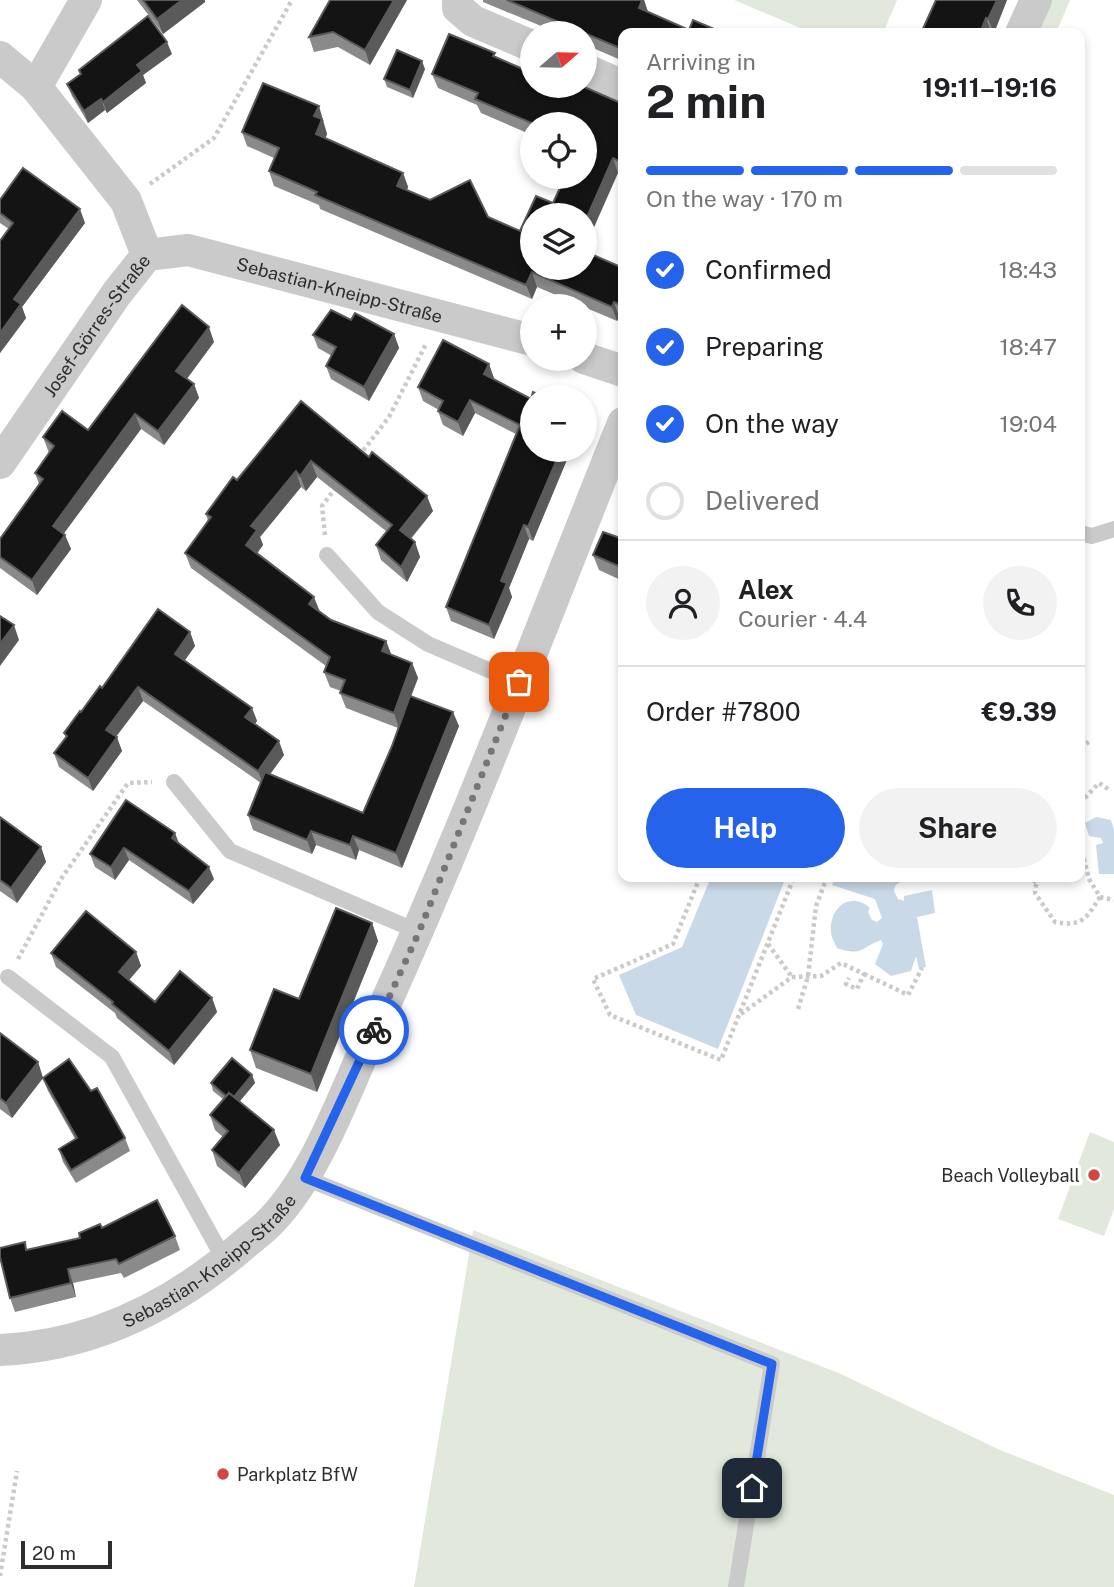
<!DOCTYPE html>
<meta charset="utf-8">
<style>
body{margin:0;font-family:"Public Sans",sans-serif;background:#f2f2f2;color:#202124;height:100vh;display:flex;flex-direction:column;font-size:26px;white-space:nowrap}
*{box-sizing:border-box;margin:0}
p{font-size:23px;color:#757577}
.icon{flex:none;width:38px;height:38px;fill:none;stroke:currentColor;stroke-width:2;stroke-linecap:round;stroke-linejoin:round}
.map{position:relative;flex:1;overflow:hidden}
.details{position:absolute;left:618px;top:28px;width:467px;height:854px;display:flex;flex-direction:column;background:#fff;border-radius:14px;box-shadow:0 4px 10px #0003}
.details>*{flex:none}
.needle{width:46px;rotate:70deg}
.controls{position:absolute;left:520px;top:21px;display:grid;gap:14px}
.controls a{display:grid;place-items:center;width:77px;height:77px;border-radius:50%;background:#fff;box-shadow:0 4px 10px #0003;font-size:35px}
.scale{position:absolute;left:21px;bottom:18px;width:91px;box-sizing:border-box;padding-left:7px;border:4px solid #2d2d2d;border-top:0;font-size:19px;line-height:24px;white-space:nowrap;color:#2d2d2d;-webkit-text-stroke:5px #fff;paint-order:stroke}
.pin{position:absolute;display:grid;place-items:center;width:60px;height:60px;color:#fff;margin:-30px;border-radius:14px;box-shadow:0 4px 10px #0006}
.courier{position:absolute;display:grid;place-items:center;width:70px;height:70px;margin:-35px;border:5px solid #2563eb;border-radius:50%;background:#fff;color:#222;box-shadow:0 2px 9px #0007}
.summary em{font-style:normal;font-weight:700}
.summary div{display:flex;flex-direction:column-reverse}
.summary{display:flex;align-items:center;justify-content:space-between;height:119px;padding:0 28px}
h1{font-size:46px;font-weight:700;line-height:52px}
.bar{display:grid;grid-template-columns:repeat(4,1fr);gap:10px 7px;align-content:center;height:84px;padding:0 28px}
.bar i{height:9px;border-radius:5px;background:#e0e0e0}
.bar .on{background:#2563eb}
.bar p{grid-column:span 4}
.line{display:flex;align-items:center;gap:18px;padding:0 28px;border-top:2px solid #e0e0e0}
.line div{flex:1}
.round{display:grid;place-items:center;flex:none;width:74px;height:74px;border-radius:37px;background:#f2f2f2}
ol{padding:0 28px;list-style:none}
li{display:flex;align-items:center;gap:21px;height:77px}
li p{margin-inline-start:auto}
li .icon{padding:7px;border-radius:50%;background:#2563eb;color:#fff;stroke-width:4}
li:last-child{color:#757577}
li i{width:38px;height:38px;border:4px solid #e0e0e0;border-radius:50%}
.cta{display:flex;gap:14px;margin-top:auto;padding:14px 28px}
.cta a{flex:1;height:80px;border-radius:42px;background:#2563eb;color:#fff;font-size:28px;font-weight:700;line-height:80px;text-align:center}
.cta a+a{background:#f2f2f2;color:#202124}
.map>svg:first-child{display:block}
.green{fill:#e2e9dc}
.water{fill:#cad9e7}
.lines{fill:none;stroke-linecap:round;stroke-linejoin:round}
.path{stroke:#cacaca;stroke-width:4.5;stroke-dasharray:3.5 3.5;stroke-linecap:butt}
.lane{stroke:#cacaca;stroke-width:16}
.street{stroke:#cacaca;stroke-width:32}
.wall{fill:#8a8a8a}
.shaded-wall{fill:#5a5a5a}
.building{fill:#141414;stroke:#5a5a5a;stroke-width:2}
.done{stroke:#767676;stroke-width:7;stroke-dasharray:0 12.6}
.route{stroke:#2563eb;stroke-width:9}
.poi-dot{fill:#d04743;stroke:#fff;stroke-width:2.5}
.labels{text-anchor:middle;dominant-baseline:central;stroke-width:7;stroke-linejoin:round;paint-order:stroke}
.street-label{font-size:18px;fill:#2d2d2d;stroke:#fff}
.poi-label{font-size:18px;fill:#2d2d2d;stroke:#fff;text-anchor:end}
</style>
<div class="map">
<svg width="1114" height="1587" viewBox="0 0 1114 1587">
<rect width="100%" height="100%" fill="#fff"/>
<g class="green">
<path d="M734 0H897L883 33H812Z"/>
<path d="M1045 0H1070L1056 33H1030Z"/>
<path d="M1090 1132 1114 1142V1209L1104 1236 1058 1219Z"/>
<path d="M473 1230 841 1374 1000 1450 1114 1495V1587H414Z"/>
</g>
<g class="water">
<path d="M1096 817 1111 820 1114 830V874H1099L1096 845 1103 843 1101 838 1089 836 1085 823Z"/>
<path d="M711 877H786L718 1049 636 1015 619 975 682 947Z"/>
<path d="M835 877H934L900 882 895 886 894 891 898 899 904 901V896L932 890 935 913 917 917 926 967 919 969 916 956 911 971 891 976 875 964 883 944 881 940C861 947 863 957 837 948 835 943 831 937 831 932 829 908 850 890 870 908L868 912 872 920 877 922 882 918 875 899 832 885Z"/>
</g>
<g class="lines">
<g class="path">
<path d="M150 184 214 138 292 0"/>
<path d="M359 456 389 417 426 344"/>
<path d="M325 535 322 506 337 486"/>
<path d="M1080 747 1089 742"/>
<path d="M1080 803 1099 783 1108 789"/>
<path d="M700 877 673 944 593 979 610 1015 721 1060 794 877"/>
<path d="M1027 877 1036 882"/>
<path d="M1037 877 1035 893 1055 922C1082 927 1086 919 1100 897L1089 879 1080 844"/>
<path d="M1100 897 1114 900"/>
<path d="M768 944 792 977"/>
<path d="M18 959 61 879 128 783 152 782"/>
<path d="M864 974 908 995 922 968"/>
<path d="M798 1009 808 976 816 906 827 877"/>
<path d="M741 1014 792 977 821 976 841 963 864 974 857 989 846 984 849 978"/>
<path d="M0 1576 17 1471"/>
</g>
<g class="lane">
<path d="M1080 533 1092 536 1114 529"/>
<path d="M327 555 378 612 428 644 519 683"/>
<path d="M174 782 230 851 419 932"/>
<path d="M8 977 112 1057 225 1261"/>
<path d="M305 1178 772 1364 736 1587"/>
</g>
<g class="street">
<path d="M458 0V8L473 21 532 46"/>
<path d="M1021 33 1036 0"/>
<path d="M0 57 36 87 126 201 147 255"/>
<path d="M584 69 623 86"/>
<path d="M36 87 86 0"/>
<path id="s1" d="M147 255 188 250 532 340"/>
<path d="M584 358 623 371"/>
<path id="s2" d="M0 463 117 293 147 255"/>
<path id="s3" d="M0 1350C92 1346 172 1306 241 1247 251 1238 263 1230 272 1220 317 1173 345 1092 372 1033 464 833 541 627 623 423"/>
</g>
</g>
<g class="wall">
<path d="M137 0H205V2L163 34Z"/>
<path d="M330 0H407L370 65 338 47 314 52 309 37Z"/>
<path d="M483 0H644L648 12 689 30 623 33V61L584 44V33H558L483 2Z"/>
<path d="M936 0H1007L994 33Z"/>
<path d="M172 54 143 75 146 83 107 113 105 110 88 123 72 96 67 84 80 74 79 70Z"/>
<path d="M496 58 532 86 623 104V175L618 173 532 268H623V319L619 317 617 321 537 287 532 299 320 209 319 205 274 186 269 171 274 158 247 146 242 132 324 120 323 122 327 134 325 138 403 173 408 187 407 190 430 200 488 217 520 231 584 177V124H532V135L481 113 477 105 438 88 432 74Z"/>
<path d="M425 69 413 98 387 87 384 79Z"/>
<path d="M0 200 85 223 22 307 26 318 0 353 9 229 0 223Z"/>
<path d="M351 320 394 334 399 348 369 401 331 379 326 366 332 356 318 348 313 335Z"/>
<path d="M214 342 187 379 194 384 199 398 164 445 141 429 64 533 71 549 37 595 0 568V539L39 484 35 473 49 453 43 437 88 430Z"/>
<path d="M489 364 493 379 531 399 532 450H571L533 541 529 539 509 588 512 597 494 639 451 621 446 607 516 434 475 413 463 436 443 425 438 411 439 410 423 401 418 387Z"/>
<path d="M301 401 433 511 411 539 415 542 420 557 407 582 381 560 376 545 386 531 317 477 306 491 301 487 260 537 263 545 257 554 320 611 331 620 386 641 391 655 412 663 418 678 411 696 459 726 402 868 359 850 356 860 316 845 312 854 253 830 248 815 261 783 143 701 116 737 122 751 93 791 59 767 54 753 66 738 64 733 102 688 190 632 195 646 185 660 252 708 257 721 255 724 284 755 270 774 363 813 392 746 398 728 346 708 340 693 341 691 330 687 324 672 326 666 191 568 185 553 208 521 206 514 237 480Z"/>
<path d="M623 539V581L599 570 593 555Z"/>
<path d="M126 800 179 843 214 879 193 904 129 860 115 880 95 867 90 854Z"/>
<path d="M0 817 41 847 46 862 17 903 0 891Z"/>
<path d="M372 923 378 941 317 1092 256 1068 250 1050 299 999Z"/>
<path d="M136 952 141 966 129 980 155 1002 212 998 217 1012 174 1065 117 1018 115 1013 56 967 51 953Z"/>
<path d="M0 1033 38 1062 43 1078 12 1118 0 1109Z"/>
<path d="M252 1075 255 1083 240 1101 280 1145 245 1188 217 1166 212 1150 223 1137 215 1130 210 1115 223 1099 213 1091 211 1083Z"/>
<path d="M43 1078 125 1138 130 1151 76 1183 63 1162 59 1149 75 1139 48 1091Z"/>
<path d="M102 1228 175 1236 180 1250 124 1278 121 1273 73 1283 76 1297 15 1312 10 1298 28 1250 80 1238Z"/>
</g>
<g class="shaded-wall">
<path d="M182 0H205V2L163 34 157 19Z"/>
<path d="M394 0H407L370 65 365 50Z"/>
<path d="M642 0H644L648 12 639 8Z"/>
<path d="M997 0H1007L994 33 988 19Z"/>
<path d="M986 18 991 32V33H980Z"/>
<path d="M167 42 172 54 143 75 146 83 107 113 103 102 137 65Z"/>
<path d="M422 61 425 69 413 98 410 90Z"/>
<path d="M101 99 105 110 88 123 84 111Z"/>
<path d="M319 106 327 134 321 149 316 134 314 116Z"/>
<path d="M613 158 618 173 584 250V224Z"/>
<path d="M403 173 408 187 403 200 397 186Z"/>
<path d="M80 209 85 223 22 307 26 318 0 353V333L14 299Z"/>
<path d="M532 272 537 287 532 299 526 285Z"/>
<path d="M614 302 619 317 617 321 612 307Z"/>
<path d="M209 327 214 342 182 385 176 371Z"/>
<path d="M394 334 399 348 369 401 364 387Z"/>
<path d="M489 364 494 378 489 387 484 374Z"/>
<path d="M194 384 199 398 164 445 158 431Z"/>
<path d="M470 400 475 413 463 436 458 422Z"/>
<path d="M135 414 141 429 59 540 53 526Z"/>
<path d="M561 450H571L533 541 528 527Z"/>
<path d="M311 461 317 477 306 491 300 476Z"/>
<path d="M296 471 301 487 260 537 263 545 251 561 246 545 251 526Z"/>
<path d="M427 496 433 511 405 545 400 530Z"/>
<path d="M524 525 529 539 509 588 512 597 494 639 489 625 501 581Z"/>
<path d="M65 535 71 549 37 595 32 580Z"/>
<path d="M415 542 420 557 407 582 401 567Z"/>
<path d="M314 597 320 612 309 604Z"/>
<path d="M14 625 19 640 0 666V644Z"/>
<path d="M190 632 195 646 180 667 175 654Z"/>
<path d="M386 641 392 656 382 651Z"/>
<path d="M412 663 418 678 399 728 394 713Z"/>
<path d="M138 687 143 701 111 743 106 730Z"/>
<path d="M252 708 257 721 250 731 245 717Z"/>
<path d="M453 712 459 726 402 868 396 853Z"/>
<path d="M117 737 122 751 93 791 88 778Z"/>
<path d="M279 741 284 755 263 784 258 771Z"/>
<path d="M311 831 316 845 312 854 307 840Z"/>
<path d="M175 833 180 846 172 838Z"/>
<path d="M353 836 359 850 356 860 350 845Z"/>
<path d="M41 847 46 862 17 903 11 888Z"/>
<path d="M124 848 129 860 115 880 111 867Z"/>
<path d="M209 867 214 879 193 904 189 891Z"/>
<path d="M372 923 378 941 317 1092 311 1074Z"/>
<path d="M136 952 141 966 124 986 119 972Z"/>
<path d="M212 998 217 1012 174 1065 169 1051Z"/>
<path d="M38 1062 43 1078 12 1118 6 1103Z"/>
<path d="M252 1075 255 1083 234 1108 231 1100Z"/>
<path d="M274 1130 280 1145 245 1188 239 1173Z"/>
<path d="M68 1269 73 1283 76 1297 71 1283Z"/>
</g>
<g class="building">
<path d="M143 0H182L157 19Z"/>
<path d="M330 0H394L365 50 333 32 309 37Z"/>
<path d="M507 0H642L639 8 689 30 693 20 719 31 718 33H623L622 49Z"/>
<path d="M936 0H997L988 19 986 18 980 33H921Z"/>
<path d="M148 16 167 42 137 65 142 71 103 102 101 99 84 111 67 84 81 74 79 70Z"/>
<path d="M449 34 495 53 493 56 532 73V86H582L623 104V163L613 158 584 224V215H532V268H584V251L623 268V306L614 302 612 307 532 272 526 285 315 195 317 192 269 171 279 148 242 132 263 83 319 106 314 116 322 119 316 134 403 173 397 186 430 200 470 180 488 217 520 231 536 196 553 203 565 177H584V124H534L475 99 478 93 432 74Z"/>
<path d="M397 50 422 61 410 90 384 79Z"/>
<path d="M23 168 80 209 14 299 21 304 0 333V241L13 223 0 213V200Z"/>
<path d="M182 305 209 327 176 371 194 384 158 431 135 414 53 526 65 535 32 580 0 557V539L43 479 35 473 54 446 43 437 62 411 88 430Z"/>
<path d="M331 310 351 320 355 313 394 334 364 387 326 366 336 347 313 335Z"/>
<path d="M443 340 489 364 484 374 531 399 533 392 546 397H532V450H561L528 527 524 525 501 581 507 583 489 625 446 607 520 425 470 400 458 422 438 411 443 401 418 387Z"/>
<path d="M301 401 369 457 372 452 427 496 400 530 415 542 401 567 376 545 392 525 311 461 300 476 296 471 251 526 257 530 246 545 314 597 309 604 331 620 386 641 382 651 412 663 394 713 340 693 345 680 324 672 330 657 185 553 211 517 206 514 233 477 237 480Z"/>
<path d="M603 532 623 539V568L593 555Z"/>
<path d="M158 609 190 632 175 654 252 708 245 717 279 741 258 771 138 687 106 730 117 737 88 778 54 753 67 736 64 733 80 711 81 712 100 686 102 688Z"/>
<path d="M0 616 14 625 0 644Z"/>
<path d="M410 696 453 712 396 853 353 836 350 845 311 831 307 840 248 815 265 772 363 813 392 746Z"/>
<path d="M126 800 175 833 172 838 209 867 189 891 124 848 111 867 90 854Z"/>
<path d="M0 817 41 847 11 888 0 880Z"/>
<path d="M336 908 372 923 311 1074 250 1050 274 989 299 999Z"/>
<path d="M86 911 136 952 119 972 155 1002 180 971 212 998 169 1051 112 1004 113 1002 51 953Z"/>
<path d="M0 1033 38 1062 6 1103 0 1098Z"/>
<path d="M232 1058 252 1075 234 1097 229 1093 226 1096 211 1083Z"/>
<path d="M69 1059 91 1091 97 1088 125 1138 71 1170 59 1149 77 1138 43 1078Z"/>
<path d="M229 1093 274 1130 239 1173 212 1150 228 1131 210 1115Z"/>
<path d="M157 1200 175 1236 119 1264 116 1259 68 1269 71 1283 10 1298 0 1257V1248L25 1242 26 1250 80 1238 79 1233 100 1224 102 1228Z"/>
</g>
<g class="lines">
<path class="done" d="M374 1030 419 932 519 682"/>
<path class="route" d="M374 1030 305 1178 772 1364 752 1488"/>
</g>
<g class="poi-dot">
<circle cx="1094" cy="1175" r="7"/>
<circle cx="223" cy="1474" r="7"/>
</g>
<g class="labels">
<g class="street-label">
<text stroke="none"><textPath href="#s1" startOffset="198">Sebastian-Kneipp-Straße</textPath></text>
<text stroke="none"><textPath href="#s2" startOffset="168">Josef-Görres-Straße</textPath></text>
<text stroke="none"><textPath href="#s3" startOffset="233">Sebastian-Kneipp-Straße</textPath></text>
</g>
<g class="poi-label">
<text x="1080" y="1175">Beach Volleyball</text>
<text x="237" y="1474" text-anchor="start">Parkplatz BfW</text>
</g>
</g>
</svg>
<div class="controls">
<a><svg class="needle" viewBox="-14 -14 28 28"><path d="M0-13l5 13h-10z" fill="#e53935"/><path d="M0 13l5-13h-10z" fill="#757577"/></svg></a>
<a><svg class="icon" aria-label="locate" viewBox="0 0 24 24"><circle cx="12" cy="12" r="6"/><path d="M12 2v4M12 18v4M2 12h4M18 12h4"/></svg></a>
<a><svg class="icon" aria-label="layers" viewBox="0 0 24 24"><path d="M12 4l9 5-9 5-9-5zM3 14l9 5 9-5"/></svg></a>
<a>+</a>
<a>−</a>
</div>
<div class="scale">20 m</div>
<div class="pin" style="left:519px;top:682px;background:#ea580c"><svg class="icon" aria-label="bag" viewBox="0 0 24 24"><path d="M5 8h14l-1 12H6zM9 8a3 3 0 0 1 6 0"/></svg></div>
<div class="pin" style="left:752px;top:1488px;background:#1f2937"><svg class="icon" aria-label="home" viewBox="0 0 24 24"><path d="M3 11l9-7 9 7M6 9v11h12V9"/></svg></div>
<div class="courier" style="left:374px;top:1030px"><svg class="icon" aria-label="bike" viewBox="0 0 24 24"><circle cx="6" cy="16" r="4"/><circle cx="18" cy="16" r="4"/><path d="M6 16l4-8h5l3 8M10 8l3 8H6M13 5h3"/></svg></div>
<section class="details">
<div class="summary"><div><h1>2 min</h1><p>Arriving in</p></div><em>19:11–19:16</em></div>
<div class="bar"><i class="on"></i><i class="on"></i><i class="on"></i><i></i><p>On the way · 170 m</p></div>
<ol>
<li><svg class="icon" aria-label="check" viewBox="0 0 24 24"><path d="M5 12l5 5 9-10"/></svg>Confirmed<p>18:43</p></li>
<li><svg class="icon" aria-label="check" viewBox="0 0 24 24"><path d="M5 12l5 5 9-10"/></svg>Preparing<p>18:47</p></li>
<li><svg class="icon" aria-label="check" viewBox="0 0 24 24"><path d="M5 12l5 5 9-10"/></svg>On the way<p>19:04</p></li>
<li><i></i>Delivered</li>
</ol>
<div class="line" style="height:126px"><a class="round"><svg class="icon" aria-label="person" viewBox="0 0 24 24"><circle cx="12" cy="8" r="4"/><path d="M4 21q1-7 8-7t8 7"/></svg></a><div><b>Alex</b><p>Courier · 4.4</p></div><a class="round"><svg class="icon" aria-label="phone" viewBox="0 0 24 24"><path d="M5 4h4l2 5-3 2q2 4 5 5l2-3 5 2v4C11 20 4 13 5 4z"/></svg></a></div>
<div class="line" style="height:91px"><div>Order #7800</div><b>€9.39</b></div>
<div class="cta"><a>Help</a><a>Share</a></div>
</section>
</div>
